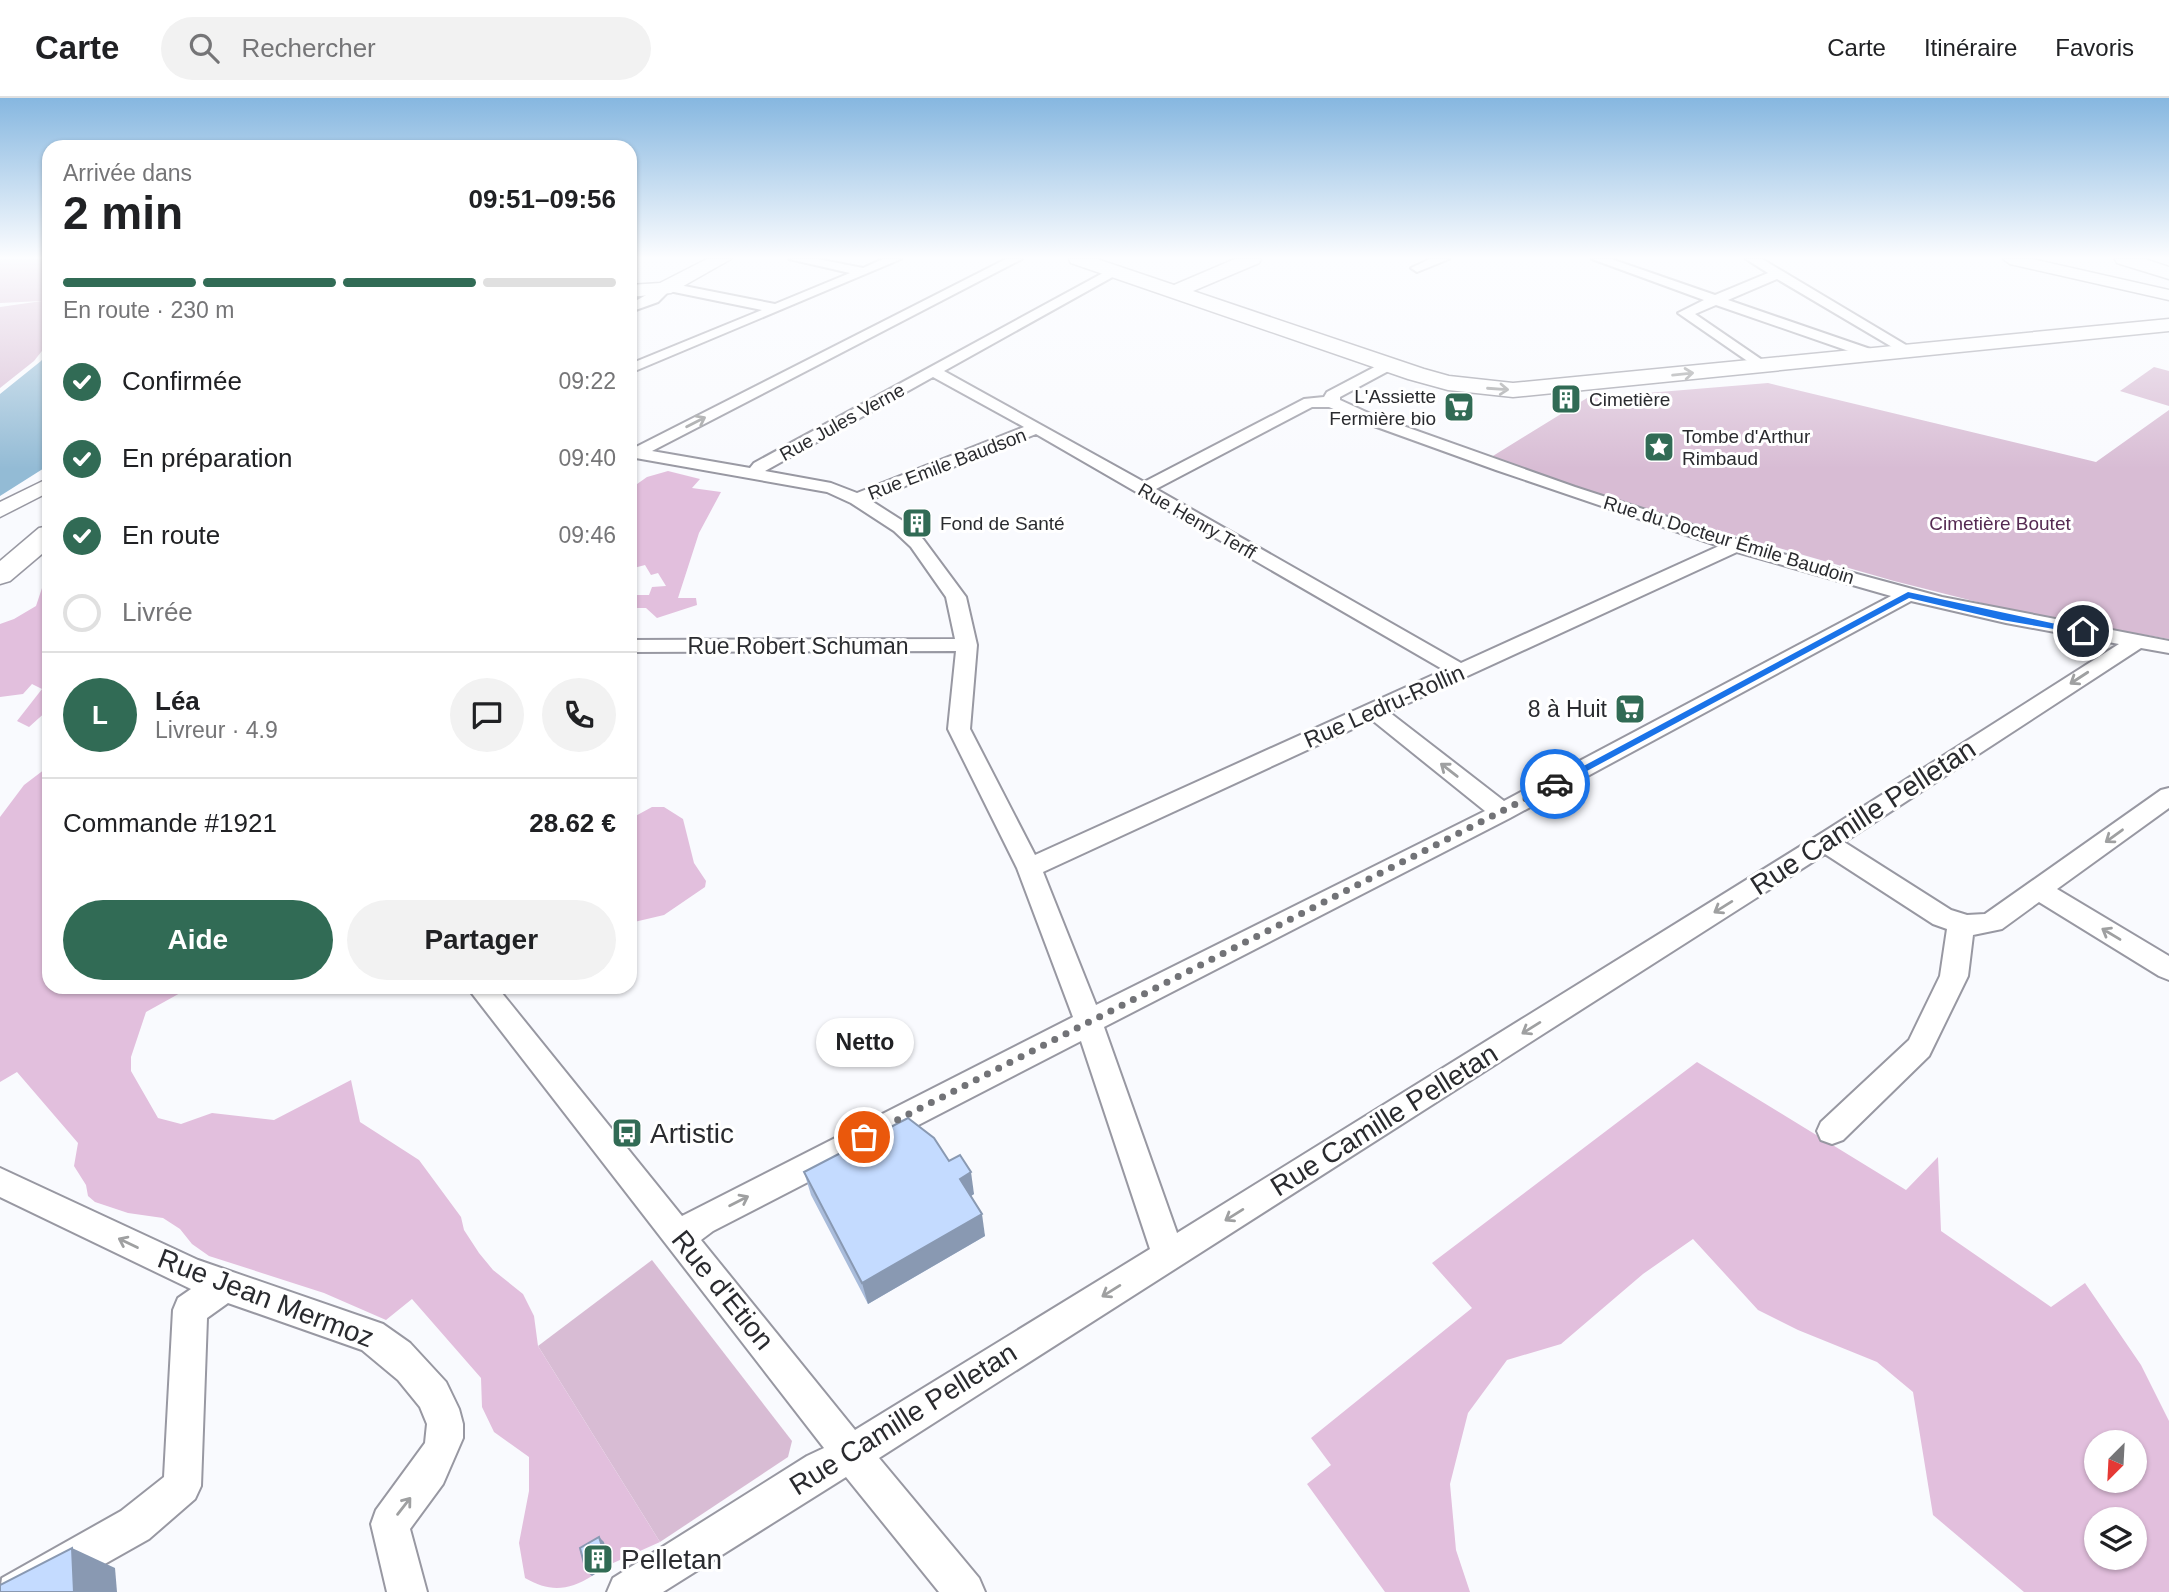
<!DOCTYPE html>
<html lang="fr">
<meta charset="utf-8">
<style>
body{margin:0;font-family:Helvetica,sans-serif;background:#f2f2f2;color:#202124;height:100vh;display:flex;flex-direction:column;font-size:26px;white-space:nowrap}
*{box-sizing:border-box;margin:0}
p{font-size:23px;color:#757577}
.icon{flex:none;width:38px;height:38px;fill:none;stroke:currentColor;stroke-width:2;stroke-linecap:round;stroke-linejoin:round}
.map{position:relative;flex:1;overflow:hidden}
.details{position:absolute;left:42px;top:42px;width:595px;height:854px;display:flex;flex-direction:column;background:#fff;border-radius:21px;box-shadow:0 2px 5px #0004}
.details>*{flex:none}
.needle{width:46px;rotate:204deg}
.tools{position:absolute;left:2084px;top:1332px;display:grid;gap:14px}
.tools a{display:grid;place-items:center;width:63px;height:63px;border-radius:50%;background:#fff;box-shadow:0 2px 5px #0004;font-size:35px}
.pin{position:absolute;display:grid;place-items:center;width:60px;height:60px;color:#fff;margin:-30px;border:4px solid #fff;border-radius:50%;box-shadow:0 2px 7px #0007}
.courier{position:absolute;display:grid;place-items:center;width:70px;height:70px;margin:-35px;border:5px solid #1a73e8;border-radius:50%;background:#fff;color:#222;box-shadow:0 2px 9px #0007}
.bubble{position:absolute;height:49px;border-radius:24px;background:#fff;box-shadow:0 2px 5px #0004;font-size:23px;font-weight:700;line-height:49px;text-align:center}
.overview em{font-style:normal;font-weight:700}
.overview div{display:flex;flex-direction:column-reverse}
.overview{display:flex;align-items:center;justify-content:space-between;height:119px;padding:0 21px}
h1{font-size:46px;font-weight:700;line-height:52px}
.bar{display:grid;grid-template-columns:repeat(4,1fr);gap:10px 7px;align-content:center;height:84px;padding:0 21px}
.bar i{height:9px;border-radius:5px;background:#e0e0e0}
.bar .on{background:#316b55}
.bar p{grid-column:span 4}
.line{display:flex;align-items:center;gap:18px;padding:0 21px;border-top:2px solid #e0e0e0}
.line div{flex:1}
.round{display:grid;place-items:center;flex:none;width:74px;height:74px;border-radius:37px;background:#f2f2f2}
ol{padding:0 21px;list-style:none}
li{display:flex;align-items:center;gap:21px;height:77px}
li p{margin-inline-start:auto}
li .icon{padding:7px;border-radius:50%;background:#316b55;color:#fff;stroke-width:4}
li:last-child{color:#757577}
li i{width:38px;height:38px;border:4px solid #e0e0e0;border-radius:50%}
.action{display:flex;gap:14px;margin-top:auto;padding:14px 21px}
.action a{flex:1;height:80px;border-radius:42px;background:#316b55;color:#fff;font-size:28px;font-weight:700;line-height:80px;text-align:center}
.action a+a{background:#f2f2f2;color:#202124}
header{display:flex;align-items:center;gap:42px;box-sizing:border-box;height:98px;padding:0 35px;background:#fff;border-bottom:2px solid #e0e0e0}
header strong{font-size:33px}
nav{display:flex;gap:38px;margin-inline-start:auto;font-size:24px}
.search{width:490px;height:63px;background:#f2f2f2;display:flex;align-items:center;gap:18px;box-sizing:border-box;padding:0 24px;border-radius:38px;color:#757577;font-size:26px}
.map>svg:first-child{display:block}
.green{fill:#d8bcd4}
.forest{fill:#e2bfdd;fill-rule:evenodd}
.water{fill:#93bbd5}
.lines{fill:none;stroke-linecap:round;stroke-linejoin:round}
.minor-casing{stroke:#9898a2;stroke-width:4}
.tertiary-casing{stroke:#9898a2;stroke-width:3}
.primary-casing{stroke:#9898a2;stroke-width:3}
.minor{fill:#fff;fill-rule:evenodd}
.tertiary{fill:#fff;fill-rule:evenodd}
.primary{fill:#fff;fill-rule:evenodd}
.wall{fill:#a9bcdb}
.shaded-wall{fill:#8999b2}
.building{fill:#c4dbff;stroke:#8999b2;stroke-width:2}
.oneway{stroke:#9fa0a1}
.route{fill:#1a73e8}
.done{stroke:#727377;stroke-width:7;stroke-dasharray:0 12.6}
.labels{text-anchor:middle;dominant-baseline:central;stroke-width:6;stroke-linejoin:round;paint-order:stroke}
.far-poi-label{font-size:19px;fill:#2a2b2f;stroke:#fff;text-anchor:start}
.far-street-label{font-size:19px;fill:#2a2b2f;stroke:#fff}
.far-park-label{font-size:19px;fill:#552a52;stroke:#fff}
.street-label{font-size:23px;fill:#2a2b2f;stroke:#fff}
.poi-label{font-size:23px;fill:#2a2b2f;stroke:#fff;text-anchor:end}
.near-street-label{font-size:28px;fill:#2a2b2f;stroke:#fff}
.near-poi-label{font-size:28px;fill:#2a2b2f;stroke:#fff;text-anchor:start}
</style>
<header>
<strong>Carte</strong>
<div class="search"><svg class="icon" aria-label="search" viewBox="0 0 24 24"><circle cx="10" cy="10" r="6"/><path d="M15 15l6 6"/></svg>Rechercher</div>
<nav><a>Carte</a><a>Itinéraire</a><a>Favoris</a></nav>
</header>
<div class="map">
<svg width="2169" height="1494" viewBox="0 0 2169 1494">
<rect width="100%" height="100%" fill="#f9fafe"/>
<g class="green">
<path d="M0 161H49V244L34 263 0 290V209L42 203 0 205Z"/>
<path d="M2154 269 2169 273V308L2120 293Z"/>
<path d="M1768 285 2096 364 2169 312V541L2021 515 1894 483 1595 397 1488 361 1587 300Z"/>
<path d="M652 1162 792 1343 788 1359 660 1444 538 1248Z"/>
</g>
<g class="forest">
<path d="M668 373 700 381 692 390 721 394 699 435 678 500H696L697 507 657 520 646 510H630V497H649L652 489 666 488 658 475 651 477 645 467 630 471V391L647 379Z"/>
<path d="M49 481V611L29 629 17 623 42 591 32 586 23 596 0 599V526L14 521 36 508 44 484Z"/>
<path d="M49 668V889H191L146 914 131 959V973L158 1020 181 1026 212 1015 274 1022 351 982 360 1024 419 1062 461 1119 464 1132 479 1155 493 1172 523 1196 534 1218 538 1248 660 1444 611 1466 604 1444 585 1456 592 1478C568 1493 549 1494 525 1480L519 1445 529 1393V1359L494 1334 482 1309 481 1280 412 1201 386 1222 324 1195 209 1158 192 1146 180 1131 163 1120 128 1115 95 1104 88 1098 86 1087 74 1068 78 1045 17 974 0 984V719L24 687Z"/>
<path d="M652 709H664L683 721 694 765 706 783 705 789 664 817 630 825V721Z"/>
<path d="M1697 964 1906 1092 1938 1059 1941 1133 2051 1209 2085 1185 2141 1267 2169 1323V1494H2024L1933 1417 1913 1294 1877 1264 1798 1232 1758 1212 1693 1141 1643 1176 1561 1246 1507 1262 1468 1315 1450 1386 1456 1452 1470 1494H1385L1307 1386 1331 1367 1311 1340 1472 1210 1432 1165ZM2096 1344H2135V1382H2096ZM2096 1421H2135V1460H2096Z"/>
</g>
<path class="water" d="M49 253V367L0 398V296L41 263Z"/>
<g class="lines">
<g class="minor-casing">
<g id="minor">
<path d="M789 161H817L863 170 883 161H901L630 275V266L762 212 669 193 658 204 630 214V205C644 200 655 190 669 185L775 206 850 175Z"/>
<path d="M1006 161H1022L652 353 750 370 754 365 1114 169 1120 173 1118 176 944 273 1144 384 1304 301 1324 299 1327 294 1384 264H1394L1396 267 1394 270 1340 299V302L1375 318 1575 389 1779 455 1942 499 2169 543V555L2141 550 1844 744 1951 812 1967 817 1985 816 2161 692 2169 690V710L2057 791 2169 858V882L2159 878 2039 804 2002 831 1973 837 1968 878 1929 958 1843 1042 1832 1046 1821 1042 1817 1033 1821 1024 1909 942 1940 878 1947 831 1933 826 1825 756 879 1360 979 1480 985 1494H939L846 1379 663 1494H607L613 1480 807 1358 824 1350 467 889H497L682 1118 1073 919 1017 770 948 631 956 553 630 554V542L955 541 946 499 911 449 894 433 851 405 827 394 630 359V349L634 350ZM933 279 1024 329 857 395 831 385 765 373ZM1312 309H1329L1363 324 1496 372 1719 448 1461 565 1156 391ZM1036 336 1444 572 1035 757 970 631 977 547 966 499 923 441 906 425 870 402ZM1737 454 1891 498 1504 703 1389 614ZM1911 503 2006 525 2119 546 1825 733 1177 1135 1104 929 1510 720ZM1372 622 1485 713 1096 907 1043 774ZM1081 943 1150 1151 855 1332 701 1142 713 1133Z"/>
<path d="M1430 161H1449L1417 174 1411 170Z"/>
<path d="M1592 161H1611L1715 197 1768 175 1746 161H1762L1916 253 1909 257 1904 256 1777 181 1728 202 1879 254 1881 257 1874 261 1869 260 1716 207 1695 216 1771 268 1764 272 1759 271 1678 215 1704 202Z"/>
<path d="M0 1070 198 1162 383 1226 410 1245 446 1284 459 1311 463 1326V1340L443 1386 410 1431 427 1494H387L371 1426 376 1412 425 1345 427 1326 420 1309 398 1282 362 1252 228 1205 207 1220 201 1388 195 1401 149 1441 55 1494H0L2 1480 121 1413 164 1379 173 1212 178 1200 191 1191 0 1099Z"/>
</g>
</g>
<g class="tertiary-casing">
<g id="tertiary">
<path d="M2003 161H2032L2169 192V202L2010 166Z"/>
<path d="M49 380V394L0 419V404Z"/>
</g>
</g>
<g class="primary-casing">
<g id="primary">
<path d="M707 161H731L671 195 630 199V187L660 185Z"/>
<path d="M1069 161H1097L1174 187 1235 161H1261L1259 165 1193 193 1424 271 1449 278 1513 285 2169 221V233L1513 299 1448 292 1408 281 1071 165Z"/>
<path d="M2115 161H2145L2169 169V181L2117 165Z"/>
<path d="M49 428V450L10 483 0 486V463L39 430Z"/>
</g>
</g>
<use href="#minor" class="minor"/>
<use href="#tertiary" class="tertiary"/>
<use href="#primary" class="primary"/>
</g>
<path class="wall" d="M949 1063 974 1096 971 1098 985 1138 868 1206 811 1097 804 1074Z"/>
<g class="shaded-wall">
<path d="M971 1074 974 1096 963 1103 960 1081Z"/>
<path d="M982 1116 985 1138 868 1206 862 1185Z"/>
<path d="M599 1439 604 1444 611 1466 592 1478 586 1473Z"/>
<path d="M72 1450 115 1470 117 1494H74Z"/>
</g>
<g class="building">
<path d="M908 1020 934 1040 949 1063 960 1057 971 1074 960 1081 982 1116 862 1185 804 1074Z"/>
<path d="M599 1439 606 1461 586 1473 580 1450Z"/>
<path d="M72 1450 74 1494H0V1487Z"/>
</g>
<defs><path id="oneway-shaft" d="M-6 0H5M1.5-3L5.5 0L1.5 3" fill="none" stroke-width="1.6" stroke-linecap="round" stroke-linejoin="round" transform="scale(1.75)"/></defs>
<g class="oneway">
<use href="#oneway-shaft" transform="translate(1683 276) rotate(-6)"/>
<use href="#oneway-shaft" transform="translate(1498 291) rotate(4)"/>
<use href="#oneway-shaft" transform="translate(696 324) rotate(-27)"/>
<use href="#oneway-shaft" transform="translate(2079 580) rotate(147)"/>
<use href="#oneway-shaft" transform="translate(1449 672) rotate(-142)"/>
<use href="#oneway-shaft" transform="translate(2114 738) rotate(144)"/>
<use href="#oneway-shaft" transform="translate(1723 809) rotate(148)"/>
<use href="#oneway-shaft" transform="translate(2111 836) rotate(-149)"/>
<use href="#oneway-shaft" transform="translate(1531 930) rotate(148)"/>
<use href="#oneway-shaft" transform="translate(739 1103) rotate(-27)"/>
<use href="#oneway-shaft" transform="translate(1234 1117) rotate(148)"/>
<use href="#oneway-shaft" transform="translate(128 1145) rotate(-154)"/>
<use href="#oneway-shaft" transform="translate(1111 1193) rotate(148)"/>
<use href="#oneway-shaft" transform="translate(404 1408) rotate(-52)"/>
</g>
<linearGradient id="sky" x2="0" y2="1"><stop stop-color="#86b7e0"/><stop offset="0.43" stop-color="#fcfdff"/><stop offset="1" stop-color="#fcfdff" stop-opacity="0"/></linearGradient>
<rect width="2169" height="371" fill="url(#sky)"/>
<path class="route" d="M1908 494 2088 533 2083 536 2002 522 1909 500 1559 688 1550 686Z"/>
<g class="lines">
<path class="done" d="M864 1039 1555 686"/>
</g>
<defs>
<g id="building-square" transform="scale(1.575)"><rect x="-9" y="-9" width="18" height="18" rx="4" fill="#316b55" stroke="#fff"/><path d="M-4-6H4V6H1V3H-1V6H-4ZM-2.5-4.3h1.7v1.8h-1.7ZM.8-4.3h1.7v1.8H.8ZM-2.5-1h1.7V.8h-1.7ZM.8-1h1.7V.8H.8Z" fill="#fff"/></g>
<g id="supermarket-square" transform="scale(1.575)"><rect x="-9" y="-9" width="18" height="18" rx="4" fill="#316b55" stroke="#fff"/><path d="M-6-5.5h2.5l.6 2H6L4.5 2H-2.5L-4.4-4H-6ZM-1.5 3.2a1.3 1.3 0 1 0 .1 0ZM3 3.2a1.3 1.3 0 1 0 .1 0Z" fill="#fff"/></g>
<g id="sight-square" transform="scale(1.575)"><rect x="-9" y="-9" width="18" height="18" rx="4" fill="#316b55" stroke="#fff"/><path d="M0-6L1.8-2.2L6-1.7L2.9 1.2L3.7 5.4L0 3.3L-3.7 5.4L-2.9 1.2L-6-1.7L-1.8-2.2Z" fill="#fff"/></g>
<g id="bus-square" transform="scale(1.575)"><rect x="-9" y="-9" width="18" height="18" rx="4" fill="#316b55" stroke="#fff"/><path d="M-5-6H5V4H4V6H2V4H-2V6H-4V4H-5ZM-3.5-4V0h7V-4ZM-3.5 1.2v1.5H-2V1.2ZM2 1.2v1.5H3.5V1.2Z" fill="#fff"/></g>
</defs>
<g fill-rule="evenodd">
<use href="#building-square" x="1566" y="301"/>
<use href="#supermarket-square" x="1459" y="309"/>
<use href="#sight-square" x="1659" y="349"/>
<use href="#building-square" x="917" y="425"/>
<use href="#supermarket-square" x="1630" y="611"/>
<use href="#bus-square" x="627" y="1035"/>
<use href="#building-square" x="598" y="1461"/>
</g>
<g class="labels">
<g class="far-poi-label">
<text x="1436" y="298" text-anchor="end">L'Assiette<tspan x="1436" dy="22">Fermière bio</tspan></text>
<text x="1589" y="301">Cimetière</text>
<text x="1682" y="338">Tombe d'Arthur<tspan x="1682" dy="22">Rimbaud</tspan></text>
<text x="940" y="425">Fond de Santé</text>
</g>
<g class="far-street-label">
<text transform="translate(842 324) rotate(-29)">Rue Jules Verne</text>
<text transform="translate(947 366) rotate(-21)">Rue Emile Baudson</text>
<text transform="translate(1197 423) rotate(30)">Rue Henry Terff</text>
<text transform="translate(1729 442) rotate(17)">Rue du Docteur Émile Baudoin</text>
</g>
<g class="far-park-label">
<text x="2000" y="425">Cimetière Boutet</text>
</g>
<g class="street-label">
<text x="798" y="548">Rue Robert Schuman</text>
<text transform="translate(1384 608) rotate(-24)">Rue Ledru-Rollin</text>
</g>
<g class="poi-label">
<text x="1607" y="611">8 à Huit</text>
</g>
<g class="near-street-label">
<text transform="translate(1863 719) rotate(-33)">Rue Camille Pelletan</text>
<text transform="translate(1384 1022) rotate(-32)">Rue Camille Pelletan</text>
<text transform="translate(723 1192) rotate(51)">Rue d'Etion</text>
<text transform="translate(266 1200) rotate(21)">Rue Jean Mermoz</text>
<text transform="translate(903 1321) rotate(-32)">Rue Camille Pelletan</text>
</g>
<g class="near-poi-label">
<text x="650" y="1035">Artistic</text>
<text x="621" y="1461">Pelletan</text>
</g>
</g>
</svg>
<div class="tools">
<a><svg class="needle" viewBox="-14 -14 28 28"><path d="M0-13l5 13h-10z" fill="#e53935"/><path d="M0 13l5-13h-10z" fill="#757577"/></svg></a>
<a><svg class="icon" aria-label="layers" viewBox="0 0 24 24"><path d="M12 4l9 5-9 5-9-5zM3 14l9 5 9-5"/></svg></a>
</div>
<div class="pin" style="left:864px;top:1039px;background:#ea580c"><svg class="icon" aria-label="bag" viewBox="0 0 24 24"><path d="M5 8h14l-1 12H6zM9 8a3 3 0 0 1 6 0"/></svg></div>
<div class="pin" style="left:2083px;top:533px;background:#1f2937"><svg class="icon" aria-label="home" viewBox="0 0 24 24"><path d="M3 11l9-7 9 7M6 9v11h12V9"/></svg></div>
<div class="courier" style="left:1555px;top:686px"><svg class="icon" aria-label="car" viewBox="0 0 24 24"><path d="M5 17H2v-5l4-1 3-4h7l3 4 3 1v5h-3M9 17h6M6 11h13"/><circle cx="7" cy="17" r="2"/><circle cx="17" cy="17" r="2"/></svg></div>
<div class="bubble" style="left:816px;top:920px;width:98px">Netto</div>
<section class="details">
<div class="overview"><div><h1>2 min</h1><p>Arrivée dans</p></div><em>09:51–09:56</em></div>
<div class="bar"><i class="on"></i><i class="on"></i><i class="on"></i><i></i><p>En route · 230 m</p></div>
<ol>
<li><svg class="icon" aria-label="check" viewBox="0 0 24 24"><path d="M5 12l5 5 9-10"/></svg>Confirmée<p>09:22</p></li>
<li><svg class="icon" aria-label="check" viewBox="0 0 24 24"><path d="M5 12l5 5 9-10"/></svg>En préparation<p>09:40</p></li>
<li><svg class="icon" aria-label="check" viewBox="0 0 24 24"><path d="M5 12l5 5 9-10"/></svg>En route<p>09:46</p></li>
<li><i></i>Livrée</li>
</ol>
<div class="line" style="height:126px"><b class="round" style="background:#316b55;color:#fff">L</b><div><b>Léa</b><p>Livreur · 4.9</p></div><a class="round"><svg class="icon" aria-label="chat" viewBox="0 0 24 24"><path d="M4 5h16v11H9l-5 4z"/></svg></a><a class="round"><svg class="icon" aria-label="phone" viewBox="0 0 24 24"><path d="M5 4h4l2 5-3 2q2 4 5 5l2-3 5 2v4C11 20 4 13 5 4z"/></svg></a></div>
<div class="line" style="height:91px"><div>Commande #1921</div><b>28.62 €</b></div>
<div class="action"><a>Aide</a><a>Partager</a></div>
</section>
</div>
